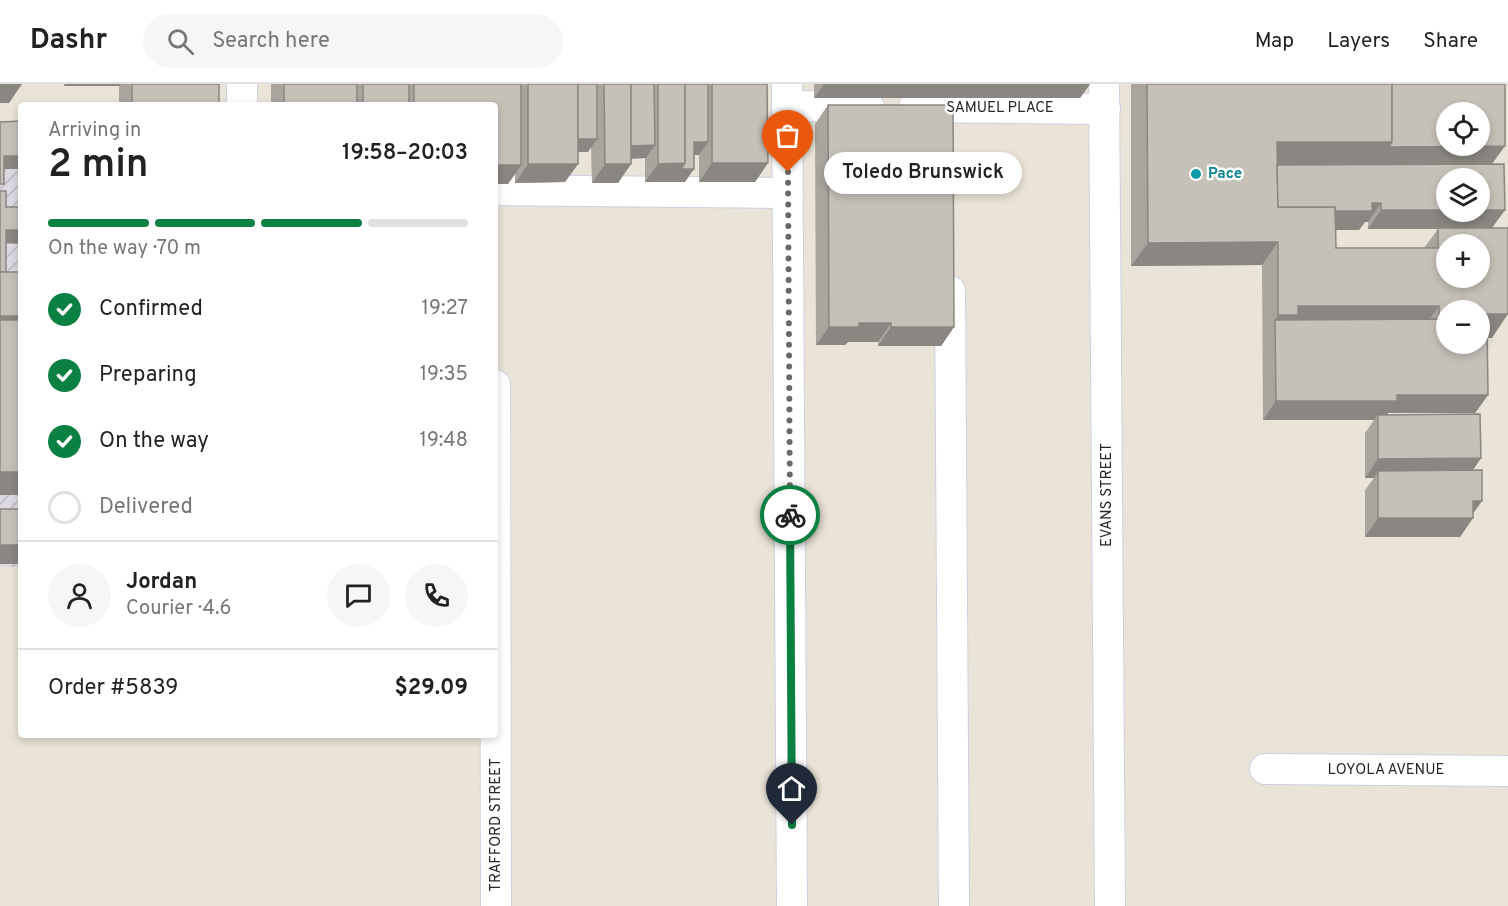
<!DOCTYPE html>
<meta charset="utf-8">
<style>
body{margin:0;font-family:Overpass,sans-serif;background:#f6f6f6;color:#222;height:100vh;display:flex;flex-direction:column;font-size:22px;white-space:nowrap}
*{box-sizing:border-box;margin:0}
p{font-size:20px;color:#767676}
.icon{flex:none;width:33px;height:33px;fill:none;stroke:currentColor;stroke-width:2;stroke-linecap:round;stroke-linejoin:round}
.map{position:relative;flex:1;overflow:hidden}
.drawer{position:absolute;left:18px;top:18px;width:480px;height:636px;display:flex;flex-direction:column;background:#fff;border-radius:6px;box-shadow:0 3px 9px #0003}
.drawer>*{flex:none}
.buttons{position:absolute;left:1436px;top:18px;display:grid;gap:12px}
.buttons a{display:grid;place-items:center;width:54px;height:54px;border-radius:50%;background:#fff;box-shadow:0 3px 9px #0003;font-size:30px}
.pin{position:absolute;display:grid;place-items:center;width:51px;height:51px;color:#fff;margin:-62px -26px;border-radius:50% 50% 50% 0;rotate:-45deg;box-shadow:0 0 6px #0007}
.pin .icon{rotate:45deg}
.courier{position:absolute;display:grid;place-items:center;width:60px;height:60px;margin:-30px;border:4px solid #0b8043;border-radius:50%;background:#fff;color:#222;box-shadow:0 2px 8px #0007}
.bubble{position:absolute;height:42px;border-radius:21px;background:#fff;box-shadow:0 3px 9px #0003;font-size:20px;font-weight:600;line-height:42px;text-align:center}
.head em{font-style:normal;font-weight:600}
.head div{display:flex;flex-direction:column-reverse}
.head{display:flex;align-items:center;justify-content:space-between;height:102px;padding:0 30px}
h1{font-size:39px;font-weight:600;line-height:45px}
.bar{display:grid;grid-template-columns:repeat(4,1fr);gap:9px 6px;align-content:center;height:72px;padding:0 30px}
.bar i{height:8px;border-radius:4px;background:#e0e0e0}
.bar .selected{background:#0b8043}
.bar p{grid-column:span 4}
.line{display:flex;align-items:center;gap:15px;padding:0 30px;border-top:2px solid #e0e0e0}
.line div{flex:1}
.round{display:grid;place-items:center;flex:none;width:63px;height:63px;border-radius:32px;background:#f6f6f6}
ol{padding:0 30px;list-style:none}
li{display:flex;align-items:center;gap:18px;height:66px}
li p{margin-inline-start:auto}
li .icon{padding:6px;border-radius:50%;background:#0b8043;color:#fff;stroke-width:4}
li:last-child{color:#767676}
li i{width:33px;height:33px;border:3px solid #e0e0e0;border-radius:50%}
header{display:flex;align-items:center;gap:36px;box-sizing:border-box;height:84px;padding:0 30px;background:#fff;border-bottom:2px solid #e0e0e0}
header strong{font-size:28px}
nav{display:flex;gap:33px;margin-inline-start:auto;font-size:21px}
.search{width:420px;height:54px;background:#f6f6f6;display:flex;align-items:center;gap:15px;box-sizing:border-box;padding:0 21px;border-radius:33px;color:#767676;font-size:22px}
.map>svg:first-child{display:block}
.industrial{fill:url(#industrial-furrows)}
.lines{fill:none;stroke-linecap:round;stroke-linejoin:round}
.minor-casing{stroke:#cdd0e1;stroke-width:32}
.minor{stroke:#fff;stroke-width:30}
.wall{fill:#a9a59e;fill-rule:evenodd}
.shaded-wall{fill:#8a8681}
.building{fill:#c5c0b8;stroke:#8a8681;stroke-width:1.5;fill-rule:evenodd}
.done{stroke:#6b6965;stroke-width:6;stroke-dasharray:0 10.8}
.route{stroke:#0b8043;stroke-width:8}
.culture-dot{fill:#0f9aa8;stroke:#fff;stroke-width:2}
.labels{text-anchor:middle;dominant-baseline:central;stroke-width:5;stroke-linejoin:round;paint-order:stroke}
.street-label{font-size:15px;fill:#272727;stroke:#fff}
.culture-label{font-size:15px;font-weight:bold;fill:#0d838f;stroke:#fff;text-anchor:start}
</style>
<header>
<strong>Dashr</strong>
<div class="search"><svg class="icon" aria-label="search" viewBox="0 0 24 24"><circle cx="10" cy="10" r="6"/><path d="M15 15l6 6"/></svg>Search here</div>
<nav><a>Map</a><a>Layers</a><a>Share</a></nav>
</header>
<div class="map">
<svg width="1508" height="822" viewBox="0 0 1508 822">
<defs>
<pattern id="industrial-furrows" width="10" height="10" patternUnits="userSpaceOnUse" patternTransform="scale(1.5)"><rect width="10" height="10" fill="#dcd9e2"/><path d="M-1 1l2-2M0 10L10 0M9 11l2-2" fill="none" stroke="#bdbac2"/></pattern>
</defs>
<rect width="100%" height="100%" fill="#eae3d7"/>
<rect class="industrial" x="0" y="50" width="21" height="433"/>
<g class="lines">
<g class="minor-casing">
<g id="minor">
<path d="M787 0 792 822"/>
<path d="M1104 0 1110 822"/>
<path d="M242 21V0"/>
<path d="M788 22 869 23"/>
<path d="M914 23 1105 25"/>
<path d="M495 106 788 109"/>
<path d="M950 207 954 822"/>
<path d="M495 301 496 822"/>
<path d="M1265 685 1508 687"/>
</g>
</g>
<use href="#minor" class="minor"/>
</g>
<g class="wall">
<path d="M64 0H219V21H119V2H64Z"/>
<path d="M271 0H767L768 79 755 98H699V71H694L685 98H645V74L631 75V80L618 99H592L591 63 588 68H578V80L565 98 515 99V90L508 100 495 21H271Z"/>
<path d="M814 0H1090L1080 14H814Z"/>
<path d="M1131 0H1505L1492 80 1505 126 1492 144V254H1487L1488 311 1475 329H1388L1387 331 1481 374 1473 386 1482 417 1473 429V434L1460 453H1365V406L1374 394H1365V349L1374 336H1263L1262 181 1131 182ZM1365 138H1368V145H1438L1424 164H1336V146H1359Z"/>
<path d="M828 21 954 243 941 262H878V258H848L845 261H816L815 40Z"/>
</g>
<g class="shaded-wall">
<path d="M0 0H22L9 19H0Z"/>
<path d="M66 0H121L119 2H64Z"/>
<path d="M824 0H1090L1080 14H814Z"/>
<path d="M574 55H597L588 68H565Z"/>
<path d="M694 58H708L699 71H685Z"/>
<path d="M1277 58H1392L1505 62 1492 80 1261 81Z"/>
<path d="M655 61 646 74 618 75 627 62Z"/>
<path d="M4 72H21V85H0Z"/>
<path d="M685 79 694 85 685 98H645L658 80Z"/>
<path d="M712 79H768L755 98H699Z"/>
<path d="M528 80H578L565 98 515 99Z"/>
<path d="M605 80H631L618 99H592Z"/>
<path d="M495 81H521L508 100H495Z"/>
<path d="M1372 119H1381L1368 138H1365L1359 146H1262L1275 127Z"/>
<path d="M1381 126H1446V128H1479V126H1505L1491 145H1368Z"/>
<path d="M6 146H21V157L20 160 0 159Z"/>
<path d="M1278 158 1262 181 1131 182 1148 159Z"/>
<path d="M1298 222H1439L1422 245 1275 236 1278 231Z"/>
<path d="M1479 230H1508L1492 254H1479Z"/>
<path d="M1439 231H1446V254H1423Z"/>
<rect x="0" y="232" width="21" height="19"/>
<path d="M859 239H891L878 258H848L845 261H816L829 243Z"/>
<path d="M891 243H954L941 262H878Z"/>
<path d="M1397 311H1488L1475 329H1388L1384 336 1378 331 1374 336H1263L1276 317Z"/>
<path d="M1481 374 1468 393 1378 387 1374 394H1365L1378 375Z"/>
<rect x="0" y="388" width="21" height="23"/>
<path d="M1473 417H1482L1470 434H1473L1460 453H1365L1378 434Z"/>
<rect x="0" y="461" width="21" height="19"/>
</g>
<g class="building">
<path d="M132 0H219V21L132 20Z"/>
<rect x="284" y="0" width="73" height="21"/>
<rect x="363" y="0" width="46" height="21"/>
<path d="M414 0H521V81H495V21H414Z"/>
<rect x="528" y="0" width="50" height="80"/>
<rect x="578" y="0" width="19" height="55"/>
<path d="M604 0H631V80H605Z"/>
<path d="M631 0H654L655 61 631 62Z"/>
<path d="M658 0H685V79L658 80Z"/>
<path d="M685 0H708V58H694V85H681L685 79Z"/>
<path d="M712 0H767L768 79H712Z"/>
<path d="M1147 0H1392V58H1277L1278 123H1335L1336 164H1438V144H1508V230H1479V226H1446V231H1439V222H1298V231H1278V158L1148 159ZM1446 160H1479V194H1446Z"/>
<path d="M1392 0H1505V62L1389 63 1392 58ZM1446 28H1479V62H1446Z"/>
<path d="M828 21H953L954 243H891V239H859V243H829Z"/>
<path d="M21 37V72H4V100H0V38Z"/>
<path d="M1504 80 1505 126H1479V94H1446V126H1381V119H1372V127H1335V123H1278L1277 81Z"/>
<path d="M0 107H6V123H21V146H6V188H0Z"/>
<rect x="0" y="188" width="21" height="44"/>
<path d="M1446 235V260H1479V235H1487L1488 311H1397V317H1276L1275 236Z"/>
<rect x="0" y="236" width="21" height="152"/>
<path d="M1480 330 1481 374 1378 375V331Z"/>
<path d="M1482 386V417H1473V434H1378V387Z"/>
<rect x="0" y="425" width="21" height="36"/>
</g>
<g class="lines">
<path class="done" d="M788 88 790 431"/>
<path class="route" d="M790 431 792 741"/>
</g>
<circle class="culture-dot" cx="1196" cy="90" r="6"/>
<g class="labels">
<g class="street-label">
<text x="1000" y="24">SAMUEL PLACE</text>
<text transform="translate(1107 411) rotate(-90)">EVANS STREET</text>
<text x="1386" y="686">LOYOLA AVENUE</text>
<text transform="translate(496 741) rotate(-90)">TRAFFORD STREET</text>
</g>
<g class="culture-label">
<text x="1208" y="90">Pace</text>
</g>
</g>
</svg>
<div class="buttons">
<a><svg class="icon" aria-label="locate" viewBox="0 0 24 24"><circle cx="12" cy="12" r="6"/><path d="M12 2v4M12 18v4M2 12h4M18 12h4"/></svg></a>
<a><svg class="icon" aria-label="layers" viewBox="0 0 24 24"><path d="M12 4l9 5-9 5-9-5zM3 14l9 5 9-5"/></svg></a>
<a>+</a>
<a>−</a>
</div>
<div class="pin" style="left:788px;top:88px;background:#ea580c"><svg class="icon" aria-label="bag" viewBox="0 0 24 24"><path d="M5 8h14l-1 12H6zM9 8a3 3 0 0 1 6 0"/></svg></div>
<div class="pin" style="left:792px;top:741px;background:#1f2937"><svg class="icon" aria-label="home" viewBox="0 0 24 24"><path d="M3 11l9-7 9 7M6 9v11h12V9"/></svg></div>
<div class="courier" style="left:790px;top:431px"><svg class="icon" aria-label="bike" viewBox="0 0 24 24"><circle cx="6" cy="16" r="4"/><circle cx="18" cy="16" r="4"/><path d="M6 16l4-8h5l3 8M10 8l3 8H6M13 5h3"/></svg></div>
<div class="bubble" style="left:824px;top:68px;width:198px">Toledo Brunswick</div>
<section class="drawer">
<div class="head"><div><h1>2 min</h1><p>Arriving in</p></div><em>19:58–20:03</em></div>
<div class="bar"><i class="selected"></i><i class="selected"></i><i class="selected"></i><i></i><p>On the way · 70 m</p></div>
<ol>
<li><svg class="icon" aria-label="check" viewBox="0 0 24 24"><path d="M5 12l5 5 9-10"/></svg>Confirmed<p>19:27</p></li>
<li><svg class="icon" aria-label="check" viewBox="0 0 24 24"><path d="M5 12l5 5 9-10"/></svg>Preparing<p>19:35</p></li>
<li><svg class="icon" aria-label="check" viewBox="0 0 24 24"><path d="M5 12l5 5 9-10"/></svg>On the way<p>19:48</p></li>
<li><i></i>Delivered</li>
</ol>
<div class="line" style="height:108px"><a class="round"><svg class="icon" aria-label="person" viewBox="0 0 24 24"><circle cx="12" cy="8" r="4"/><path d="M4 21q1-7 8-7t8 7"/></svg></a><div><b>Jordan</b><p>Courier · 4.6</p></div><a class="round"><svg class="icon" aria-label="chat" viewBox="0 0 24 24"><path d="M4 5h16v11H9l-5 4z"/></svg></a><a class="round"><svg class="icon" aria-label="phone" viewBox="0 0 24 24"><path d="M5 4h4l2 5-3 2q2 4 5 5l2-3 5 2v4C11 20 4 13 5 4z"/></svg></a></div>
<div class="line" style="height:78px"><div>Order #5839</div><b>$29.09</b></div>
</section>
</div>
